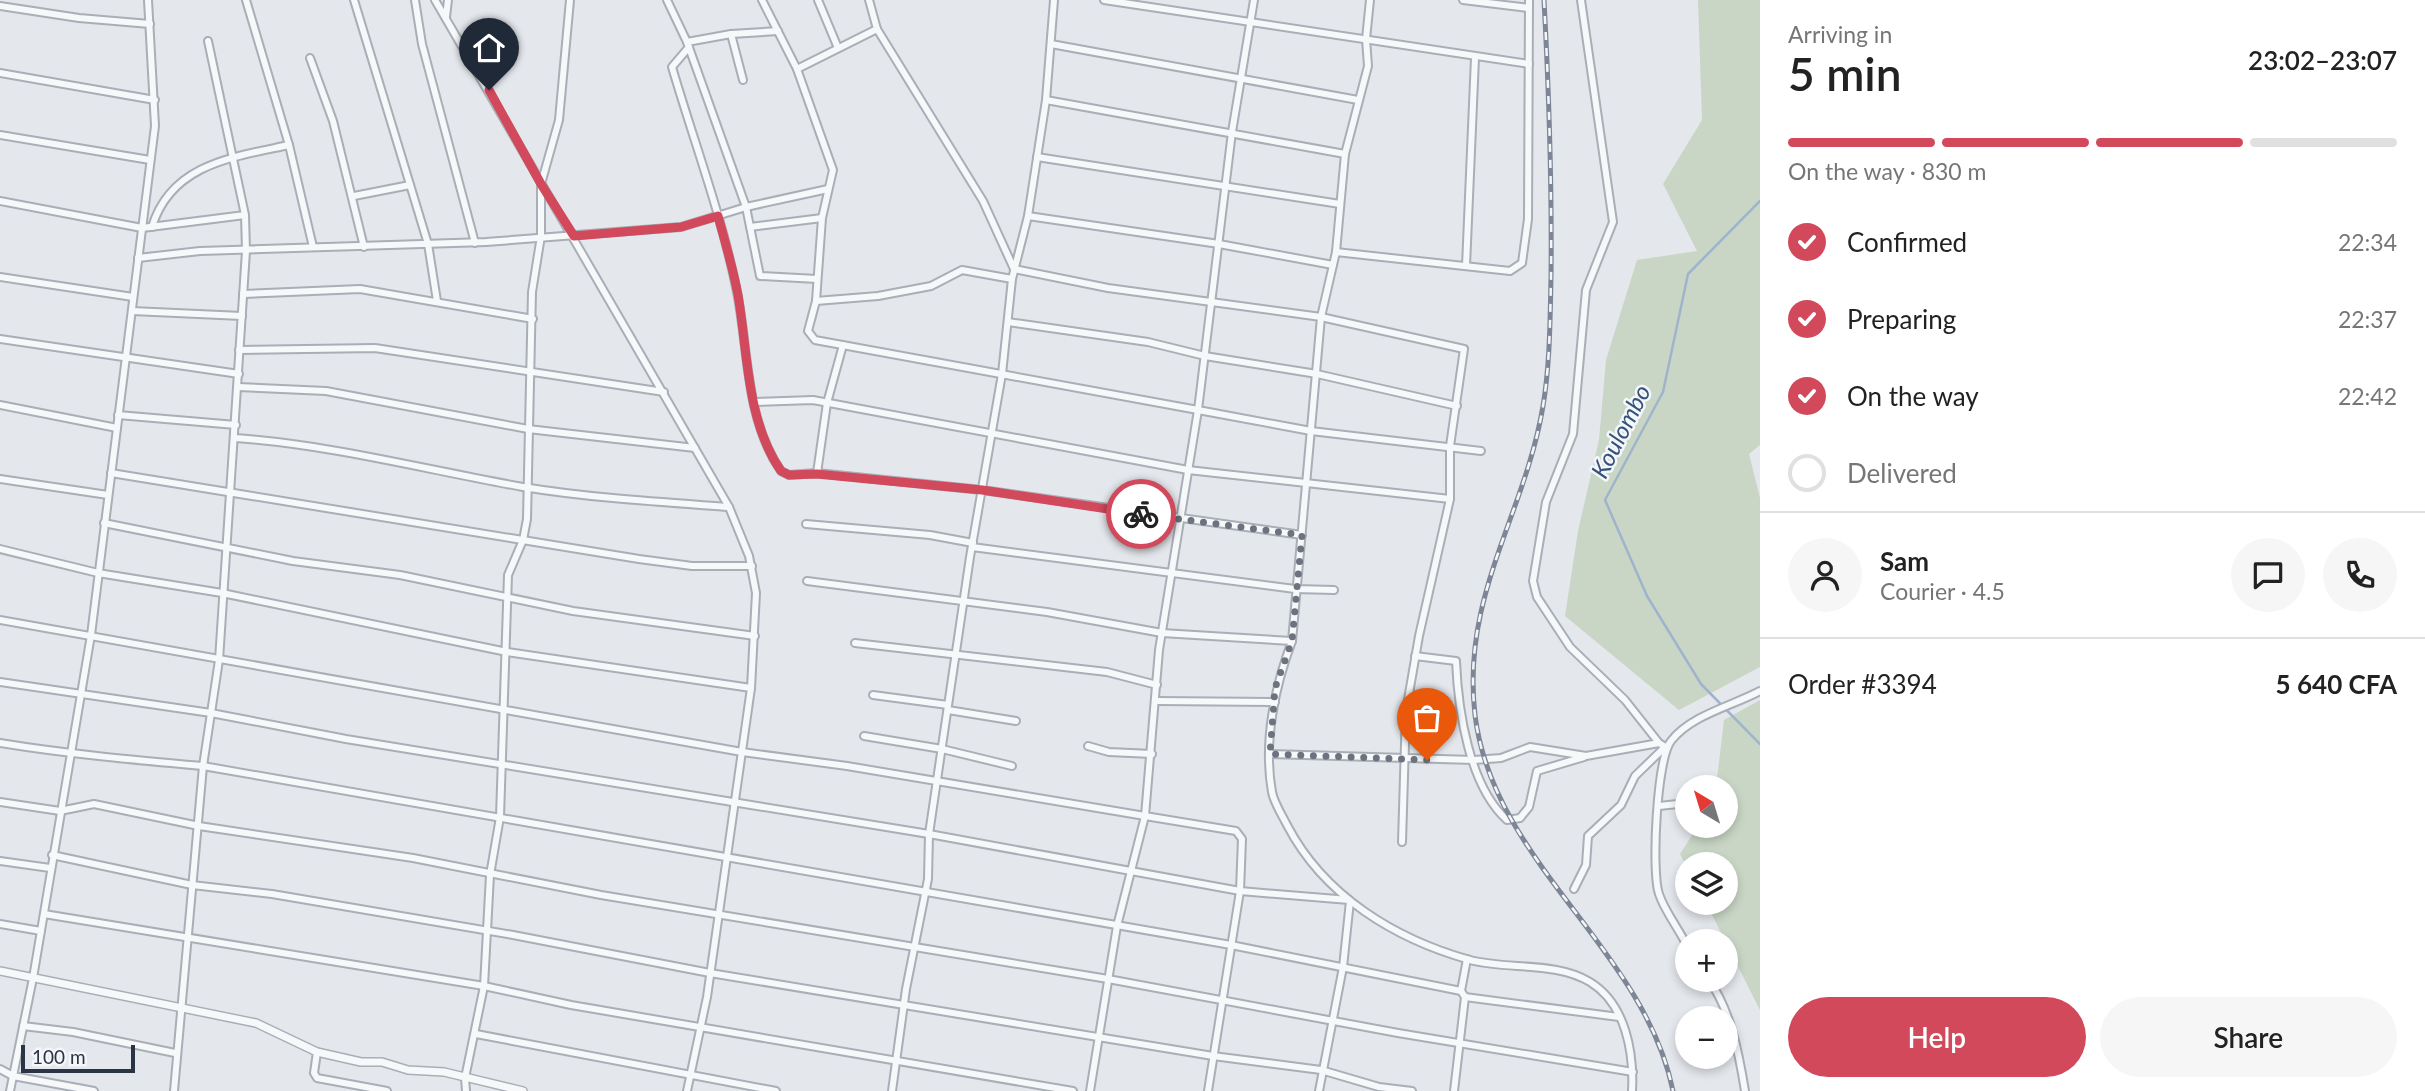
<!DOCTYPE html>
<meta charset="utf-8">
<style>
body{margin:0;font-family:Lato,sans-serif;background:#f6f6f6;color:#222;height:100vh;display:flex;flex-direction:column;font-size:26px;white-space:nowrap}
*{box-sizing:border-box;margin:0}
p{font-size:23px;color:#767676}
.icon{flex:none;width:38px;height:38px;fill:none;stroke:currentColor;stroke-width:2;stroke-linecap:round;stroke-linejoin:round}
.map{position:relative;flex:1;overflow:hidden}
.panel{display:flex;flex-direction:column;background:#fff;width:665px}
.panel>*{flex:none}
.needle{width:46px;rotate:322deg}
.buttons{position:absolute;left:1675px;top:775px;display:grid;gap:14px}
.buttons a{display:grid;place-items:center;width:63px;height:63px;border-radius:50%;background:#fff;box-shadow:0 4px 10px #0003;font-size:35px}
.scale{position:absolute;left:21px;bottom:18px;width:114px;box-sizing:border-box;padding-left:7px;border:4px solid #2b3445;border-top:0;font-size:19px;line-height:24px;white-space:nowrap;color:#2b3445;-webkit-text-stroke:5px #f4f6f9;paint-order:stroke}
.pin{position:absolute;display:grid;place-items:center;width:60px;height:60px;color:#fff;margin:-72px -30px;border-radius:50% 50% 50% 0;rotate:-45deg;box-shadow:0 0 7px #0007}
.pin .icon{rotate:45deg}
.courier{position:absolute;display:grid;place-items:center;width:70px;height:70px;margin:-35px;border:5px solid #d1495b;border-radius:50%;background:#fff;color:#222;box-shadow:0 2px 9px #0007}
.overview em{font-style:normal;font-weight:600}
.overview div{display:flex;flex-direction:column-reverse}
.overview{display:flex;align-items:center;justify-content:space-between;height:119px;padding:0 28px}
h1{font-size:46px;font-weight:600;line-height:52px}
.bar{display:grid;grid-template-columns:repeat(4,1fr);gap:10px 7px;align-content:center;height:84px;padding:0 28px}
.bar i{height:9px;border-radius:5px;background:#e0e0e0}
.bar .active{background:#d1495b}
.bar p{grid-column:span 4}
.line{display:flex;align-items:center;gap:18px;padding:0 28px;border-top:2px solid #e0e0e0}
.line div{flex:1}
.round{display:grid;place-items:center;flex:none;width:74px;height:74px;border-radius:37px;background:#f6f6f6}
ol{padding:0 28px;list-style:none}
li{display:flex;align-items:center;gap:21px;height:77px}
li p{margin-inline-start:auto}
li .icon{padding:7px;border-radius:50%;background:#d1495b;color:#fff;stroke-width:4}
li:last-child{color:#767676}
li i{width:38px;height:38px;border:4px solid #e0e0e0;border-radius:50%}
.primary-button{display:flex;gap:14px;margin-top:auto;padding:14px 28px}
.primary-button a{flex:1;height:80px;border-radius:42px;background:#d1495b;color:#fff;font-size:28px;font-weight:600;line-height:80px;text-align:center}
.primary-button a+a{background:#f6f6f6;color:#222}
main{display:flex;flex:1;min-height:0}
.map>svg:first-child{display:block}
.green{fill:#c9d6c5}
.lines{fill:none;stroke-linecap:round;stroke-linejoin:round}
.stream{stroke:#9fb4cc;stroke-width:2.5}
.minor-casing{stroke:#a9aeb7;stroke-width:10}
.tertiary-casing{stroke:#a9aeb7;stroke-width:10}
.minor{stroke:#f7f8fa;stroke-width:6}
.tertiary{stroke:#f7f8fa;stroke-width:7}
.rail-casing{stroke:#7d8696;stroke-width:5}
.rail{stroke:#f4f6f9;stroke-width:2.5;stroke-dasharray:8;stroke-linecap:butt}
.done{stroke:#6c737f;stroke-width:7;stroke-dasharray:0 12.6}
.route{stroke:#d1495b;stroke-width:9}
.labels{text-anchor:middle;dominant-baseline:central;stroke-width:5;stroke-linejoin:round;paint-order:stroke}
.water-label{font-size:24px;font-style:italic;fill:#34527a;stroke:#f4f6f9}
</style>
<main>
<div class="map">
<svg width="1760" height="1091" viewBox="0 0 1760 1091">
<rect width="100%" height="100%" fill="#e4e7ec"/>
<g class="green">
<path d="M1698 0H1760V445L1749 454 1760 498V667L1679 710 1565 616 1578 531 1599 440 1606 360 1637 260 1697 251 1663 184 1702 120Z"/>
<path d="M1760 700V1010L1706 903H1726V864H1687V868L1680 854 1698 826H1726V788L1716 787 1724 720Z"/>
</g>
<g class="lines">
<path class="stream" d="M1760 201 1688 274 1663 392 1605 500 1647 596 1701 684 1760 744"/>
<g class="minor-casing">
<g id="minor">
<path d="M246 0 289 145 313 247"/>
<path d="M354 0 428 244 437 301"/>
<path d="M415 0 422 44 475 243"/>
<path d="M435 0 729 507 749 556 756 593 751 688 707 997 687 1091"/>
<path d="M667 0 687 42 746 207 760 276 817 279"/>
<path d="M762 0 797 69 833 170 822 218 816 301 808 331 815 340 1198 410 1159 650 1145 816 1236 831 1242 839 1240 891 1208 1091"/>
<path d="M818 0 838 48"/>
<path d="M869 0 877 29 983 201 1014 269 1108 288 1321 317 1464 349 1450 446V499L1419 636 1406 711 1402 842"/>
<path d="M1104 0 1529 64"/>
<path d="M1254 0 1232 132 1198 410 1311 431 1481 451"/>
<path d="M1370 0 1366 39 1368 66 1345 154 1336 252 1321 317 1292 641C1275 686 1263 742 1272 792 1274 803 1282 815 1287 825 1324 896 1395 939 1470 960 1508 970 1555 961 1590 982 1626 1004 1634 1053 1632 1091"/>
<path d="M1463 0 1529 8"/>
<path d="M1581 0 1613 222 1586 290 1573 434 1546 502 1533 581 1537 597 1570 647 1625 700 1659 743 1667 748"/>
<path d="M0 6 79 18 150 24"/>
<path d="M446 17 448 0"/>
<path d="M731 34 743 80"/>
<path d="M687 42 731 34 778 31"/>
<path d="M1051 44 1358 100"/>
<path d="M689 47 672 67C694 142 722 216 737 292 749 352 745 419 781 471L789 475 817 473 982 490 1302 535"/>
<path d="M310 58 333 121 364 247"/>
<path d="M797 69 877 29"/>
<path d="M0 73 155 100"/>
<path d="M1046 100 1345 154"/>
<path d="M0 135 150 160"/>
<path d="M1037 157 1340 204"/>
<path d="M354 196 410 185"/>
<path d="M0 201 142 228 245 215"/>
<path d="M1028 216 1219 244 1333 265"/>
<path d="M152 227C171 164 233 157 289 145"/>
<path d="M750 227 822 218"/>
<path d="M1336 252 1510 271 1522 263 1528 219 1529 0"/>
<path d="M138 258 200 251 486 242 681 227 746 207 828 189"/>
<path d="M1466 266 1475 58"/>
<path d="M0 277 133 297"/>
<path d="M243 294 360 289 533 319"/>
<path d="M816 301 878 296 931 286 962 270 1012 279"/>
<path d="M132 311 242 316"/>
<path d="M1008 322 1148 342 1205 356 1317 374 1457 406"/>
<path d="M0 339 239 374"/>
<path d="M239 350 375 348 664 392"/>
<path d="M238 387 326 391 528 429 695 448"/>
<path d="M754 402 813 400 1188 470 1450 499"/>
<path d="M0 405 117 428"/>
<path d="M118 415 236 425"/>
<path d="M235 438C333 445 427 470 523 487 591 498 660 502 729 507"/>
<path d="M111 473 639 559 692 566H752"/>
<path d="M817 473 827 403 843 345"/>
<path d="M0 479 108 495"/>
<path d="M104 523 293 561 400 575 573 611 755 636"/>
<path d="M806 524 930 535 973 543"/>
<path d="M972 547 1295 589 1334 590"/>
<path d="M0 549 98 573 222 593 507 652 751 688"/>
<path d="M807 581 1047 612 1162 633 1292 641"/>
<path d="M0 620 742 752 847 766 1145 816 1117 926 1090 1091"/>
<path d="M855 643 1107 672 1157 685"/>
<path d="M1415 656 1456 661C1458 710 1469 786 1507 820L1520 818 1529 807 1537 771 1584 757"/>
<path d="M0 682 211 713 346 739 929 834 1240 891 1349 900"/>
<path d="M873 695 948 705"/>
<path d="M1156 701 1275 702"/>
<path d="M948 710 1016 721"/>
<path d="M864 736 942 749 1012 766"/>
<path d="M0 743C67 754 135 760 203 766L1231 945 1461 991"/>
<path d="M1088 746 1109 752 1152 754"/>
<path d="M1270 754 1474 760 1501 758 1530 747 1586 756 1659 743"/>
<path d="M0 802 60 811 94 804 199 826 413 858 601 895 1108 979 1398 1033 1633 1072"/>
<path d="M1659 806 1687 803"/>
<path d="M52 855 192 885 272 894 513 935 710 973 1213 1056 1321 1070 1379 1087 1412 1091"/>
<path d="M0 861 50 868"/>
<path d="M1574 889 1586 865 1588 836 1621 805 1635 776 1665 747"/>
<path d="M44 914 484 986 571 1005 1073 1091"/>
<path d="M0 924 41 931"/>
<path d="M1687 946C1679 929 1665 912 1659 894 1651 871 1657 758 1671 741 1691 715 1732 706 1760 691"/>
<path d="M1709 980C1731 1011 1739 1054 1745 1091"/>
<path d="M1465 997 1619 1017"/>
<path d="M23 1026 73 1032 175 1053"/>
<path d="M476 1034 776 1091"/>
<path d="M317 1052 314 1073 317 1078 387 1091"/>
<path d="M0 1069 13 1076 94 1091"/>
<path d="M10 1091 33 978 91 635 155 126 148 0"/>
<path d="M174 1091 203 766 219 660 246 251 245 215 208 41"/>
<path d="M466 1091 465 1078 484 986 490 875 500 817 508 575 523 540 527 519 532 292 541 236V184L559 120 570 0"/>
<path d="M892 1091 906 989 928 879 929 834 970 557 1002 374 1012 279 1028 216 1046 100 1054 0"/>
<path d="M1319 1091 1343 967 1350 901"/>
<path d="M1454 1091 1465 997 1461 991 1467 959"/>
</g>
</g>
<g class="tertiary-casing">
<path id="tertiary" d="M0 971 256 1023 317 1052 361 1062H382L408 1070 444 1072 523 1091"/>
</g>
<use href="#minor" class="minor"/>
<use href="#tertiary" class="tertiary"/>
<g class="rail-casing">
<path id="rail" d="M1544 0C1549 93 1552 186 1551 278 1550 321 1550 364 1543 406 1525 515 1461 595 1475 715 1493 863 1644 948 1673 1091"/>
</g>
<use href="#rail" class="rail"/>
</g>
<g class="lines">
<path class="done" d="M1141 514 1302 535 1292 641 1275 688 1270 754 1427 760"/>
<path class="route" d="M489 90 541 184 574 236 681 227 718 216C725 242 733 268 738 295 748 353 746 420 781 471L789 475 817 474 982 490 1141 514"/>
</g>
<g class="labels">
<g class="water-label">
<text transform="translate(1620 431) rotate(-63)">Koulombo</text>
</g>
</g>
</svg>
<div class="buttons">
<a><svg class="needle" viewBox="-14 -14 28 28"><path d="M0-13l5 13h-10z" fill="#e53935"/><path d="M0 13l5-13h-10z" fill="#767676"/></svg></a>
<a><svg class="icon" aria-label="layers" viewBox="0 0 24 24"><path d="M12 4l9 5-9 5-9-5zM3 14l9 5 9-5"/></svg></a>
<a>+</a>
<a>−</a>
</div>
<div class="scale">100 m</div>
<div class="pin" style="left:1427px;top:760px;background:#ea580c"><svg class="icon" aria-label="bag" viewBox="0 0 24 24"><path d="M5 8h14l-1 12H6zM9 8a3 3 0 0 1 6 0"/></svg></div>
<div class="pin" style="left:489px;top:90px;background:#1f2937"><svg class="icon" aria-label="home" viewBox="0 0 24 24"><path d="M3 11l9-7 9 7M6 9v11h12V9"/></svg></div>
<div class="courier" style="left:1141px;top:514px"><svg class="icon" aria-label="bike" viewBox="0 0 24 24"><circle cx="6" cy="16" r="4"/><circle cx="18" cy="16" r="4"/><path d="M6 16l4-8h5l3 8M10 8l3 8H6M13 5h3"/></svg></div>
</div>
<section class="panel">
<div class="overview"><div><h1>5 min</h1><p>Arriving in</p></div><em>23:02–23:07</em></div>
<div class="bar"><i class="active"></i><i class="active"></i><i class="active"></i><i></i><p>On the way · 830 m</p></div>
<ol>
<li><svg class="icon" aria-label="check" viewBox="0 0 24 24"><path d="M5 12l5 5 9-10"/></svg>Confirmed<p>22:34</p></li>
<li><svg class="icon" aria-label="check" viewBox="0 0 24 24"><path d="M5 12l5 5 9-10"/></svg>Preparing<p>22:37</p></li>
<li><svg class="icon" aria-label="check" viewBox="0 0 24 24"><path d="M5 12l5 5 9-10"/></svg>On the way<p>22:42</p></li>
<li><i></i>Delivered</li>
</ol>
<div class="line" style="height:126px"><a class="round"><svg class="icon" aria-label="person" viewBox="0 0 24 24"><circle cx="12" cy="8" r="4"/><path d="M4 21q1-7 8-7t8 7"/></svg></a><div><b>Sam</b><p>Courier · 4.5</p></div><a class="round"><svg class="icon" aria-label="chat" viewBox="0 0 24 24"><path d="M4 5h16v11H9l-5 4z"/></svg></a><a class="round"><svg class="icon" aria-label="phone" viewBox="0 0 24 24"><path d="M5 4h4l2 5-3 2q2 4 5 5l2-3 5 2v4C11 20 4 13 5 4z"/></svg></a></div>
<div class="line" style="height:91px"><div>Order #3394</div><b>5 640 CFA</b></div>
<div class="primary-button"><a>Help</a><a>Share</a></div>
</section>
</main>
